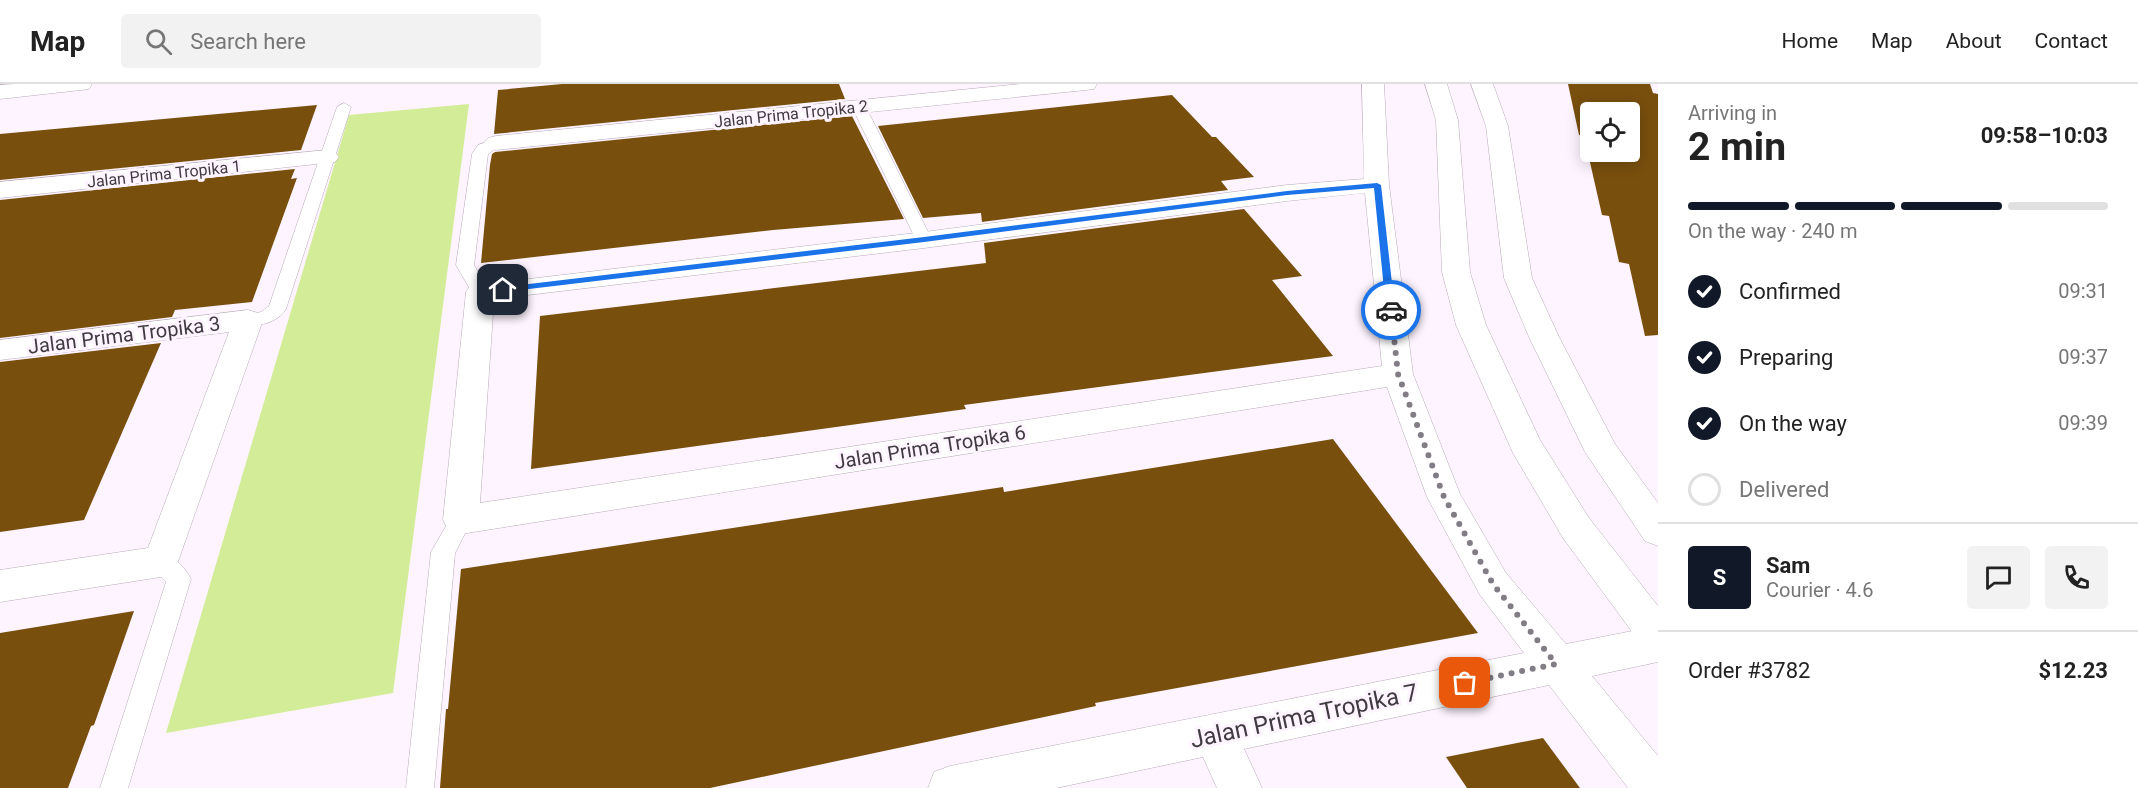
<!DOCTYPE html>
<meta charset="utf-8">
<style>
body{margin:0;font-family:Roboto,sans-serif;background:#f2f2f2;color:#222;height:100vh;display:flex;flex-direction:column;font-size:22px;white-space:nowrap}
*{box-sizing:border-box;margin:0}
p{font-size:20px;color:#767676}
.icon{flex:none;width:33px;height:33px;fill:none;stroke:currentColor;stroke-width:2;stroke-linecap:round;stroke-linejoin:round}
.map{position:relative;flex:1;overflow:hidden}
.side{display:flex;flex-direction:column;background:#fff;width:480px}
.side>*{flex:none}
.controls{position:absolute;left:1580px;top:18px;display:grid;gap:12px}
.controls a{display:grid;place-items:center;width:60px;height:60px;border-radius:6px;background:#fff;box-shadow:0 3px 15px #0003;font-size:30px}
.pin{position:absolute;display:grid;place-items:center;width:51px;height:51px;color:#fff;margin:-26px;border-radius:12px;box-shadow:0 3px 9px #0006}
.courier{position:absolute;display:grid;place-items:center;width:60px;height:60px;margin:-30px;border:4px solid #1a73e8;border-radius:50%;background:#fff;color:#222;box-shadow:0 2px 8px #0007}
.headline em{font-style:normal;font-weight:700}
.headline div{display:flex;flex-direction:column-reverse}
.headline{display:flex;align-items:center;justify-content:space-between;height:102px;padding:0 30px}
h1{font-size:39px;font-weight:700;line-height:45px}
.bar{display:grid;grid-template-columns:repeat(4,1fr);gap:9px 6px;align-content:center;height:72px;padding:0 30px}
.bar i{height:8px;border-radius:4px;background:#e0e0e0}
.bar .active{background:#111827}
.bar p{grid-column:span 4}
.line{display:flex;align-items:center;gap:15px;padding:0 30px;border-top:2px solid #e0e0e0}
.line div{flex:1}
.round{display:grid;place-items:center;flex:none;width:63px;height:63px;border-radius:6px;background:#f2f2f2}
ol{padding:0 30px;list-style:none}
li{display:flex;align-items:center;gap:18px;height:66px}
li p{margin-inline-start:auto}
li .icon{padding:6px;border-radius:50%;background:#111827;color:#fff;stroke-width:4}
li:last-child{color:#767676}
li i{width:33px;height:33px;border:3px solid #e0e0e0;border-radius:50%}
header{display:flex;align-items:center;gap:36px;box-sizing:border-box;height:84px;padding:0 30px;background:#fff;border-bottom:2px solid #e0e0e0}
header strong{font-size:28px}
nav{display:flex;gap:33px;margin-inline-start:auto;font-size:21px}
.search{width:420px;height:54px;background:#f2f2f2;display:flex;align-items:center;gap:15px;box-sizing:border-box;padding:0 21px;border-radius:6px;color:#767676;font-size:22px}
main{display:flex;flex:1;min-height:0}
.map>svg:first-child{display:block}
.green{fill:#d2ec97}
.building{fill:#794f0e;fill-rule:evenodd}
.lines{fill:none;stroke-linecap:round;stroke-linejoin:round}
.lane-casing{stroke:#b7abb8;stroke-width:1}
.street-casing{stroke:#b7abb8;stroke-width:1}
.secondary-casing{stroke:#b7abb8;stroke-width:1}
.lane{fill:#fff;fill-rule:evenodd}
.street{fill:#fff;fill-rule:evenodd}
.secondary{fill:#fff;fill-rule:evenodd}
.route{fill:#1a73e8}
.done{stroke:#827c84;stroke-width:6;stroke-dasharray:0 10.8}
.labels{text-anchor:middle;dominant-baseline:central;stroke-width:6;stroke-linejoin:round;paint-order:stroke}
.far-street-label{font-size:16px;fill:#403b41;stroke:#fef4ff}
.street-label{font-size:20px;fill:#403b41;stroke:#fef4ff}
.near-street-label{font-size:24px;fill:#403b41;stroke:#fef4ff}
</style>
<header>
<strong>Map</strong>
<div class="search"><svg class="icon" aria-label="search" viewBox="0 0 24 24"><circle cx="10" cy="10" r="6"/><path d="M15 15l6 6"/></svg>Search here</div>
<nav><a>Home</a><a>Map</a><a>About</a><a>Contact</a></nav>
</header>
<main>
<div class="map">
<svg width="1658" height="704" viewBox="0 0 1658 704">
<rect width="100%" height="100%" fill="#fef4ff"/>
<path class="green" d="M469 20 393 609 166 649 349 31Z"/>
<g class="building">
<path d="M562 0H839L845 15 494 50 498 6Z"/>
<path d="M1568 0H1650L1653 9 1658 10V251L1645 252 1629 180 1619 178 1609 132 1602 131 1584 52 1579 51ZM1590 28H1629V68H1590Z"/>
<path d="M1172 11 1212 53H1216L1254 93 1221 97 1228 106 982 138 981 129 923 134 878 42Z"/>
<path d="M317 21 301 66 0 96V50Z"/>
<path d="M852 32 904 135 773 146 481 179 490 81 492 70 495 68Z"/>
<path d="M295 85 291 95 297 94 252 218 175 226 172 233 0 254V116Z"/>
<path d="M1244 125 1302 192 1272 196 1333 272 964 321 966 325 531 385 540 232 986 179 984 159Z"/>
<path d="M161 259 84 436 0 448V278Z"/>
<path d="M1333 355 1478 549 1095 619 1096 622 710 704H440L446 625H448L461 485 1003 403 1004 408Z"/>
<path d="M134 527 94 641 91 642 68 704H0V549Z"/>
<path d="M1543 654 1580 704H1467L1446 673Z"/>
</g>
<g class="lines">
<g class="lane-casing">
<g id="lane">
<path d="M344 19 351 23 286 225C278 239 256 244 241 240L239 236 241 232 261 228 269 222 337 23Z"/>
<path d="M859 19 866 23 932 156 930 160H918L916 156 852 23Z"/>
<path d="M496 55 503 59 488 70 474 181 489 208 486 212H474L456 181 472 70 478 61Z"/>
<path d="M461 427 469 430 472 436 455 469 434 704H406L431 468 453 430Z"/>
<path d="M161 468C173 472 185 483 191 495L128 704H100L166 498 153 485 149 478 153 471Z"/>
</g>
</g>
<g class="street-casing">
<g id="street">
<path d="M15 0H92L89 5 81 6 0 15V1Z"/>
<path d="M1021 0H1097L1094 5 1086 6 496 66 488 64 484 59 488 54 496 52Z"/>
<path d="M1362 0H1384L1389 101 1413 290 1460 410 1506 489 1566 560 1658 542V578L1592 592 1658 672V704H1628L1549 601 1244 665 1262 704H1217L1203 673 1056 704H928L934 688 950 682 1524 569 1480 511 1427 413 1387 303 461 450 448 446 443 436 466 208 470 202 924 148 1287 101 1364 95ZM1365 109 1382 282 480 419 494 215 924 164 1287 117Z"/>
<path d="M327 66 335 68 339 73 335 78 0 114V98Z"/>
<path d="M248 226 258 229 263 236 174 489 161 493 0 518V486L148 464 229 248 0 276V256Z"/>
</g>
</g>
<g class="secondary-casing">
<g id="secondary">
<path d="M1425 0H1447L1458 36 1470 188 1486 241 1540 356 1589 434 1658 522V570L1644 564 1563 454 1513 369 1456 241 1442 188 1436 36Z"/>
<path d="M1471 0H1493L1508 42 1532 194 1559 253 1615 360 1658 419V462L1645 457 1585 368 1529 253 1504 194 1486 42Z"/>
</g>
</g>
<use href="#lane" class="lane"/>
<use href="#street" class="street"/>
<use href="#secondary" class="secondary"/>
</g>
<path class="route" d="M1377 99 1381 101 1395 226 1391 229 1386 226 1374 104 1287 111 924 158 503 208 499 206 503 203 924 153 1287 107Z"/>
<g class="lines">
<path class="done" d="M1391 226 1398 290 1444 413 1493 500 1556 580 1465 599"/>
</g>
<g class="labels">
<g class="far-street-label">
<text transform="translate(791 30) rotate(-6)">Jalan Prima Tropika 2</text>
<text transform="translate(164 90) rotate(-6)">Jalan Prima Tropika 1</text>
</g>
<g class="street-label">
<text transform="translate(124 251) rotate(-7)">Jalan Prima Tropika 3</text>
<text transform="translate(930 363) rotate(-9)">Jalan Prima Tropika 6</text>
</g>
<g class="near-street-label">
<text transform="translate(1304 632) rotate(-12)">Jalan Prima Tropika 7</text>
</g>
</g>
</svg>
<div class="controls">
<a><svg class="icon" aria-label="locate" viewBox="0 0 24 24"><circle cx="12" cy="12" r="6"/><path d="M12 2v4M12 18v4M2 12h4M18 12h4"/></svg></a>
</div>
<div class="pin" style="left:1465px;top:599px;background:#ea580c"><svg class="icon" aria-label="bag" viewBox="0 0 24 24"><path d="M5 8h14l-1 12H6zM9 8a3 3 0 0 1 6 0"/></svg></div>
<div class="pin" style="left:503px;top:206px;background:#1f2937"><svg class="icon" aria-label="home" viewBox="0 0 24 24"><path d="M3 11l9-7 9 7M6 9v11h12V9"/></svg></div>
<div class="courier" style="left:1391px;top:226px"><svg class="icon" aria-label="car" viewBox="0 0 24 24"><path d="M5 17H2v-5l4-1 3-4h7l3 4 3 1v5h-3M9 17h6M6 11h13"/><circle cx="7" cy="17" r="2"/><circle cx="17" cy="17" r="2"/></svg></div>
</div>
<section class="side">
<div class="headline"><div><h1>2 min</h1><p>Arriving in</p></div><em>09:58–10:03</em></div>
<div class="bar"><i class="active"></i><i class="active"></i><i class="active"></i><i></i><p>On the way · 240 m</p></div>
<ol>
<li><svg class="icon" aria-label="check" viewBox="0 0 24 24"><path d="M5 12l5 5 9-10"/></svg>Confirmed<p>09:31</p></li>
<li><svg class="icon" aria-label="check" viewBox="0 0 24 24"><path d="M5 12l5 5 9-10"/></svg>Preparing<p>09:37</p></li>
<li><svg class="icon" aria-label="check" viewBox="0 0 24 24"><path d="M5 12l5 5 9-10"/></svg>On the way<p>09:39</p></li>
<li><i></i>Delivered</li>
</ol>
<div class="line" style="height:108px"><b class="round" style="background:#111827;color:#fff">S</b><div><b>Sam</b><p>Courier · 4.6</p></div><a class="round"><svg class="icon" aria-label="chat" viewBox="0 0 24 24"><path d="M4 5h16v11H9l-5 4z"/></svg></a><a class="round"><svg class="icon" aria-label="phone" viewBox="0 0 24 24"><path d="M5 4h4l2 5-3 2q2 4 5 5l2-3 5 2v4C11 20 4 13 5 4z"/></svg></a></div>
<div class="line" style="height:78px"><div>Order #3782</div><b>$12.23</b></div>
</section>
</main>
